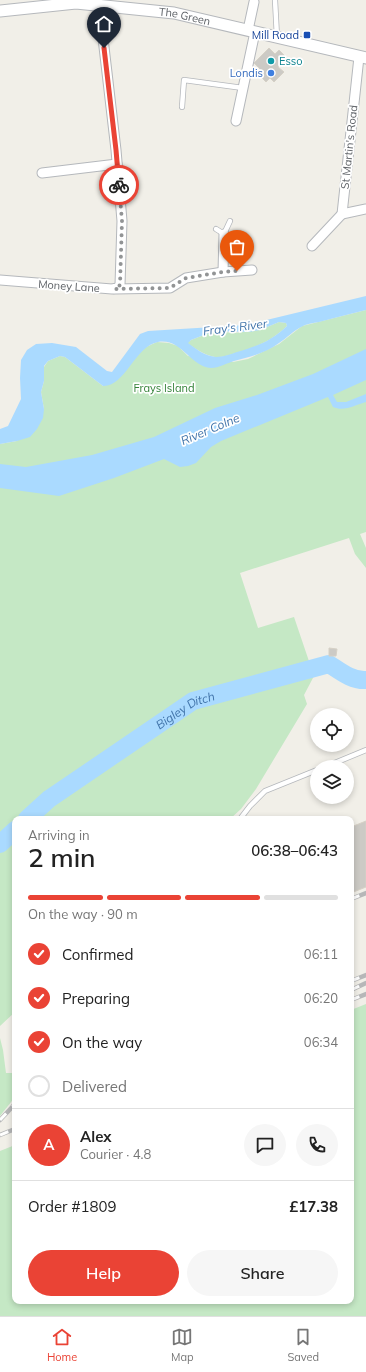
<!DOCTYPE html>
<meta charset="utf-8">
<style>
body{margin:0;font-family:Mulish,sans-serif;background:#f6f6f6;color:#222;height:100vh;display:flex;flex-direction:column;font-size:15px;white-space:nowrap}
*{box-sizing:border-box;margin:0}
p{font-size:13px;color:#767676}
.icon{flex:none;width:22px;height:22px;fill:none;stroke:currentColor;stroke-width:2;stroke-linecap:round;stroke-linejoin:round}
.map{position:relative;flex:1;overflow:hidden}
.drawer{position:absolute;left:12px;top:816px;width:342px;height:488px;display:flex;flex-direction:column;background:#fff;border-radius:8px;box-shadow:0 2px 6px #0003}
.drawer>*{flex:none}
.buttons{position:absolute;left:310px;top:708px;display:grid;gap:8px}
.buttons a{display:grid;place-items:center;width:44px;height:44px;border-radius:50%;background:#fff;box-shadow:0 2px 6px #0003;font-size:20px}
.pin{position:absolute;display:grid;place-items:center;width:34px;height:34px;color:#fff;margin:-41px -17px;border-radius:50% 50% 50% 0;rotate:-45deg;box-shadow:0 0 4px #0007}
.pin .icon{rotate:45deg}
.courier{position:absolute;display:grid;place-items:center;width:40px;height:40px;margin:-20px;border:3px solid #ea4335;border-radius:50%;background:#fff;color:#222;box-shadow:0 1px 5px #0007}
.summary em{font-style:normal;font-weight:600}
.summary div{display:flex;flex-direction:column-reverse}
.summary{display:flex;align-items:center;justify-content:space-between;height:68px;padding:0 16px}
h1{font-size:26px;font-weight:600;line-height:30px}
.bar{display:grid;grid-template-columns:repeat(4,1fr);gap:6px 4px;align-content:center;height:48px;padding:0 16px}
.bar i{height:5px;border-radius:3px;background:#e0e0e0}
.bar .active{background:#ea4335}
.bar p{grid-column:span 4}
.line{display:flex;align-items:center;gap:10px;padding:0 16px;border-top:1px solid #e0e0e0}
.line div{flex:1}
.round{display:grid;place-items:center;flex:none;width:42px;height:42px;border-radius:21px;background:#f6f6f6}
ol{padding:0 16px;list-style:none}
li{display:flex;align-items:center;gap:12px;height:44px}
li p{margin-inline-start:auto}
li .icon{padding:4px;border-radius:50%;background:#ea4335;color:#fff;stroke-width:4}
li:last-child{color:#767676}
li i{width:22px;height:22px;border:2px solid #e0e0e0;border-radius:50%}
.cta{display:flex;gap:8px;margin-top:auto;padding:8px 16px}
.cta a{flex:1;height:46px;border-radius:24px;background:#ea4335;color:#fff;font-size:16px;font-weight:600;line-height:46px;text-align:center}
.cta a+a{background:#f6f6f6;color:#222}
.dock{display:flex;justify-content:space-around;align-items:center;height:56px;border-top:1px solid #e0e0e0;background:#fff;font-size:11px;color:#767676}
.dock a{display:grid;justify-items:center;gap:2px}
.dock .active{color:#ea4335}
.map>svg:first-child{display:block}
.green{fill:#c5e8c5}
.water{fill:#aadaff;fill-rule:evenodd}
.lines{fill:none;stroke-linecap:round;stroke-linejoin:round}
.river{stroke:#aadaff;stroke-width:18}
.building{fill:#cccac5;stroke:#d6d1c6}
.service-casing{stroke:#b5b8bc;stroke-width:6}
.minor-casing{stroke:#b5b8bc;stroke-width:11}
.tertiary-casing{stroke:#b5b8bc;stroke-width:13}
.service{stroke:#fff;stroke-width:4.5}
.minor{stroke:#fff;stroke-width:9}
.tertiary{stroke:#fff;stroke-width:11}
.rail-casing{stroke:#b6b7b8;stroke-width:4.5}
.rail{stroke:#fff;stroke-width:3;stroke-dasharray:9;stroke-linecap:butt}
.done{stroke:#929495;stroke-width:4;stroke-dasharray:0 7.2}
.route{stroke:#ea4335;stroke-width:5}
.transit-dot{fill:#1a4fb4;stroke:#fff;stroke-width:1.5}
.culture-dot{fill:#0f9aa8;stroke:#fff;stroke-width:1.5}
.shop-dot{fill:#3f7fe0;stroke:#fff;stroke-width:1.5}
.labels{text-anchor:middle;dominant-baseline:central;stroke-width:3.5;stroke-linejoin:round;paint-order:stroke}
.street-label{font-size:11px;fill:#5f6368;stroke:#fff}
.transit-label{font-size:11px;fill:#164399;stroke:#fff;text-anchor:end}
.culture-label{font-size:11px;fill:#0d838f;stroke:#fff;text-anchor:start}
.shop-label{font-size:11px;fill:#366cbe;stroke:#fff;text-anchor:end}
.park-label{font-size:11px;fill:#348238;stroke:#fff}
.water-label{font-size:12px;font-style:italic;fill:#4174aa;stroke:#fff}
</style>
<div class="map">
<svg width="366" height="1316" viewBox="0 0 366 1316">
<rect width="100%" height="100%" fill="#f1efe8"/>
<g class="green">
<path d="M366 310V532L360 534 366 548V568L355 554 349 538 240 573 258 628 294 617 314 676 304 695 307 704 256 789 241 809 230 819H15V1012L0 1026V444L17 441 44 409 41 392 44 381V367L48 361 60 356 65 357 103 386 146 347 157 342 169 343 178 346 188 356 233 362 248 359 279 344 302 326Z"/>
<path d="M279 322 286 323 287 326C270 342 258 346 236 353 229 355 222 358 215 357 204 355 196 349 187 343L191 340 214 331 234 333 260 330Z"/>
<path d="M366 1004V1316H0V1151L15 1145V1301H351V1010Z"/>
<path d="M0 1038 3 1050 6 1073H15V1097L0 1116Z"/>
</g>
<g class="water">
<path d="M366 296V310C350 314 334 318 319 322 313 323 306 324 301 327 293 331 287 338 279 343 266 353 250 357 234 361 227 363 219 368 211 368 190 367 182 338 158 342 135 346 125 387 103 386L65 357 60 356 48 361 44 366V381L41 392 44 409 43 418 37 429 30 437 17 441 0 444V429L8 426 21 399 20 378 21 360 27 350 36 344 52 343 76 347 107 371 112 372 140 334 148 331 246 325ZM279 322 286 323 287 326C271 341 258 346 237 352 231 354 223 357 216 357 205 356 196 349 188 343L191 340 214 331 249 332 260 330Z"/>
<path d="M366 349V380L333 395 337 402H346L366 394V402C355 405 344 412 333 407L328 397 221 441 211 447 196 463 188 466 180 467 164 459 114 478 59 496 0 488V464L26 467 92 455 154 437 215 408 257 395 313 374Z"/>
</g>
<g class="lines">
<g class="river">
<path id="s1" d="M27 819 49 799 193 701 329 664C340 671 352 681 366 680"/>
<path d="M0 844 15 830"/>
</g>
</g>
<g class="building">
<path d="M269 48 275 54 279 50 287 58 278 67 284 72 274 82 270 78 266 82 258 74 262 71 254 63Z"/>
<path d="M329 648 337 649 336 656H329Z"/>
<path d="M366 821V887L351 893V827Z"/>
</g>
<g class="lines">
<g class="service-casing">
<g id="service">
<path d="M275 0 277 37"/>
<path d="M182 107 184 80 243 88"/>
<path d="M216 229 224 234 230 221"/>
<path d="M325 767 366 750"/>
<path d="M240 819 250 806 265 791 317 770"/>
</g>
</g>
<g class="minor-casing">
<g id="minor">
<path d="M248 30 254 2"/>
<path d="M359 57 342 214 366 209"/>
<path d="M236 121 255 32"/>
<path d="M42 173 117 164"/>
<path d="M312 246 342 214"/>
<path d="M223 272 224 234"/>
<path d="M0 280 112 289 117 288 120 285 122 221 116 150 99 4"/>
<path d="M115 289 170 288 186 278 223 272 252 270"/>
</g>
</g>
<g class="tertiary-casing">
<g id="tertiary">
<path id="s2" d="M0 11 76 3 174 13 366 58"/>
</g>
</g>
<use href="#service" class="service"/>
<use href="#minor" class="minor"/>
<use href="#tertiary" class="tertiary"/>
<g class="rail-casing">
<g id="rail">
<path d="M351 899 366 893"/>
<path d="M351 981 366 975"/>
<path d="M351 990 366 983"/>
<path d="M351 1000 366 994"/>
<path d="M0 1120 15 1104"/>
<path d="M0 1135 15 1129"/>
</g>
</g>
<use href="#rail" class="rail"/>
</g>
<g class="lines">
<path class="done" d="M119 185 122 221 120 285 115 289 170 288 186 278 223 272 237 271"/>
<path class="route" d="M104 48 116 150 119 185"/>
</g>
<rect class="transit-dot" x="303" y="31" width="8" height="8" rx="2"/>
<circle class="culture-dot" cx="271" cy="61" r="4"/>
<circle class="shop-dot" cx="271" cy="73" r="4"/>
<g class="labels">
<g class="street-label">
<text stroke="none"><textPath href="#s2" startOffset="186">The Green</textPath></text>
<text transform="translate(349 147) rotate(-84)">St Martin's Road</text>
<text transform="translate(69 286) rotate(4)">Money Lane</text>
</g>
<g class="transit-label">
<text x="299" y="35">Mill Road</text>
</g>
<g class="culture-label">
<text x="279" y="61">Esso</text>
</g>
<g class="shop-label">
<text x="263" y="73">Londis</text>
</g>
<g class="park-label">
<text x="164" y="388">Frays Island</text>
</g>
<g class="water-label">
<text transform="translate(235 327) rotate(-7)">Fray's River</text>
<text transform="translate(210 429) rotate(-23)">River Colne</text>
<text stroke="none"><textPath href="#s1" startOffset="193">Bigley Ditch</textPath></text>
</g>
</g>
</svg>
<div class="buttons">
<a><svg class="icon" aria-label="locate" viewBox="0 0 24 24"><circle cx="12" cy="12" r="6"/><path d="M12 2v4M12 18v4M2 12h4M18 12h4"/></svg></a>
<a><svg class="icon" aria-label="layers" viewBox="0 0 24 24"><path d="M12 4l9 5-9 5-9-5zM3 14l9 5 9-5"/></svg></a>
</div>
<div class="pin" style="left:237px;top:271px;background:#ea580c"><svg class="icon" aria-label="bag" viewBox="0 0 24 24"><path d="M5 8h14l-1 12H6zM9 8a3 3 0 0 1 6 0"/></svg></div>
<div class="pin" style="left:104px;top:48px;background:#1f2937"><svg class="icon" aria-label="home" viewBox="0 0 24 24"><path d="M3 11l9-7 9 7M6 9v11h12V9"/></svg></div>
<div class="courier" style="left:119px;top:185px"><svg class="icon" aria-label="bike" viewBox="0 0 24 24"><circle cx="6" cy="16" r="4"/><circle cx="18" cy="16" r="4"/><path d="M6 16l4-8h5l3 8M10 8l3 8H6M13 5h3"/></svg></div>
<section class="drawer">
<div class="summary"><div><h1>2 min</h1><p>Arriving in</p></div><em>06:38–06:43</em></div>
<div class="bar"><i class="active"></i><i class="active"></i><i class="active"></i><i></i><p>On the way · 90 m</p></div>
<ol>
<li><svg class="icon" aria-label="check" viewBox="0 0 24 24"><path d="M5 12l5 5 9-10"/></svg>Confirmed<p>06:11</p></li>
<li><svg class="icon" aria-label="check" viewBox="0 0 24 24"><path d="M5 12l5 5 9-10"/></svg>Preparing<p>06:20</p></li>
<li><svg class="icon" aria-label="check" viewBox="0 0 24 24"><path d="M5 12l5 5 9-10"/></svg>On the way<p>06:34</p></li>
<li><i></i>Delivered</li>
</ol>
<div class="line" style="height:72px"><b class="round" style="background:#ea4335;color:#fff">A</b><div><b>Alex</b><p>Courier · 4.8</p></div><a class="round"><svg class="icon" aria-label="chat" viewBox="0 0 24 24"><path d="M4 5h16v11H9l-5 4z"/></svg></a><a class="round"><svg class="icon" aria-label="phone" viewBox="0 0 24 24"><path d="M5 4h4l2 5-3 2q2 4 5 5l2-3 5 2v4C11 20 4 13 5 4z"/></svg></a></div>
<div class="line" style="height:52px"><div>Order #1809</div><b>£17.38</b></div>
<div class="cta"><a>Help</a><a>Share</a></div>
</section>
</div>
<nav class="dock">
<a class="active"><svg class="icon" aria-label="home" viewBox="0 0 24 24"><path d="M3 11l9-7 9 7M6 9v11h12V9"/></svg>Home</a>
<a><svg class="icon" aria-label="map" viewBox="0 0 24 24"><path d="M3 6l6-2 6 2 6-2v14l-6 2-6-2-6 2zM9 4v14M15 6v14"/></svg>Map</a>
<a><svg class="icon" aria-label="saved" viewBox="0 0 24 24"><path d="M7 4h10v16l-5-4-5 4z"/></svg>Saved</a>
</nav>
